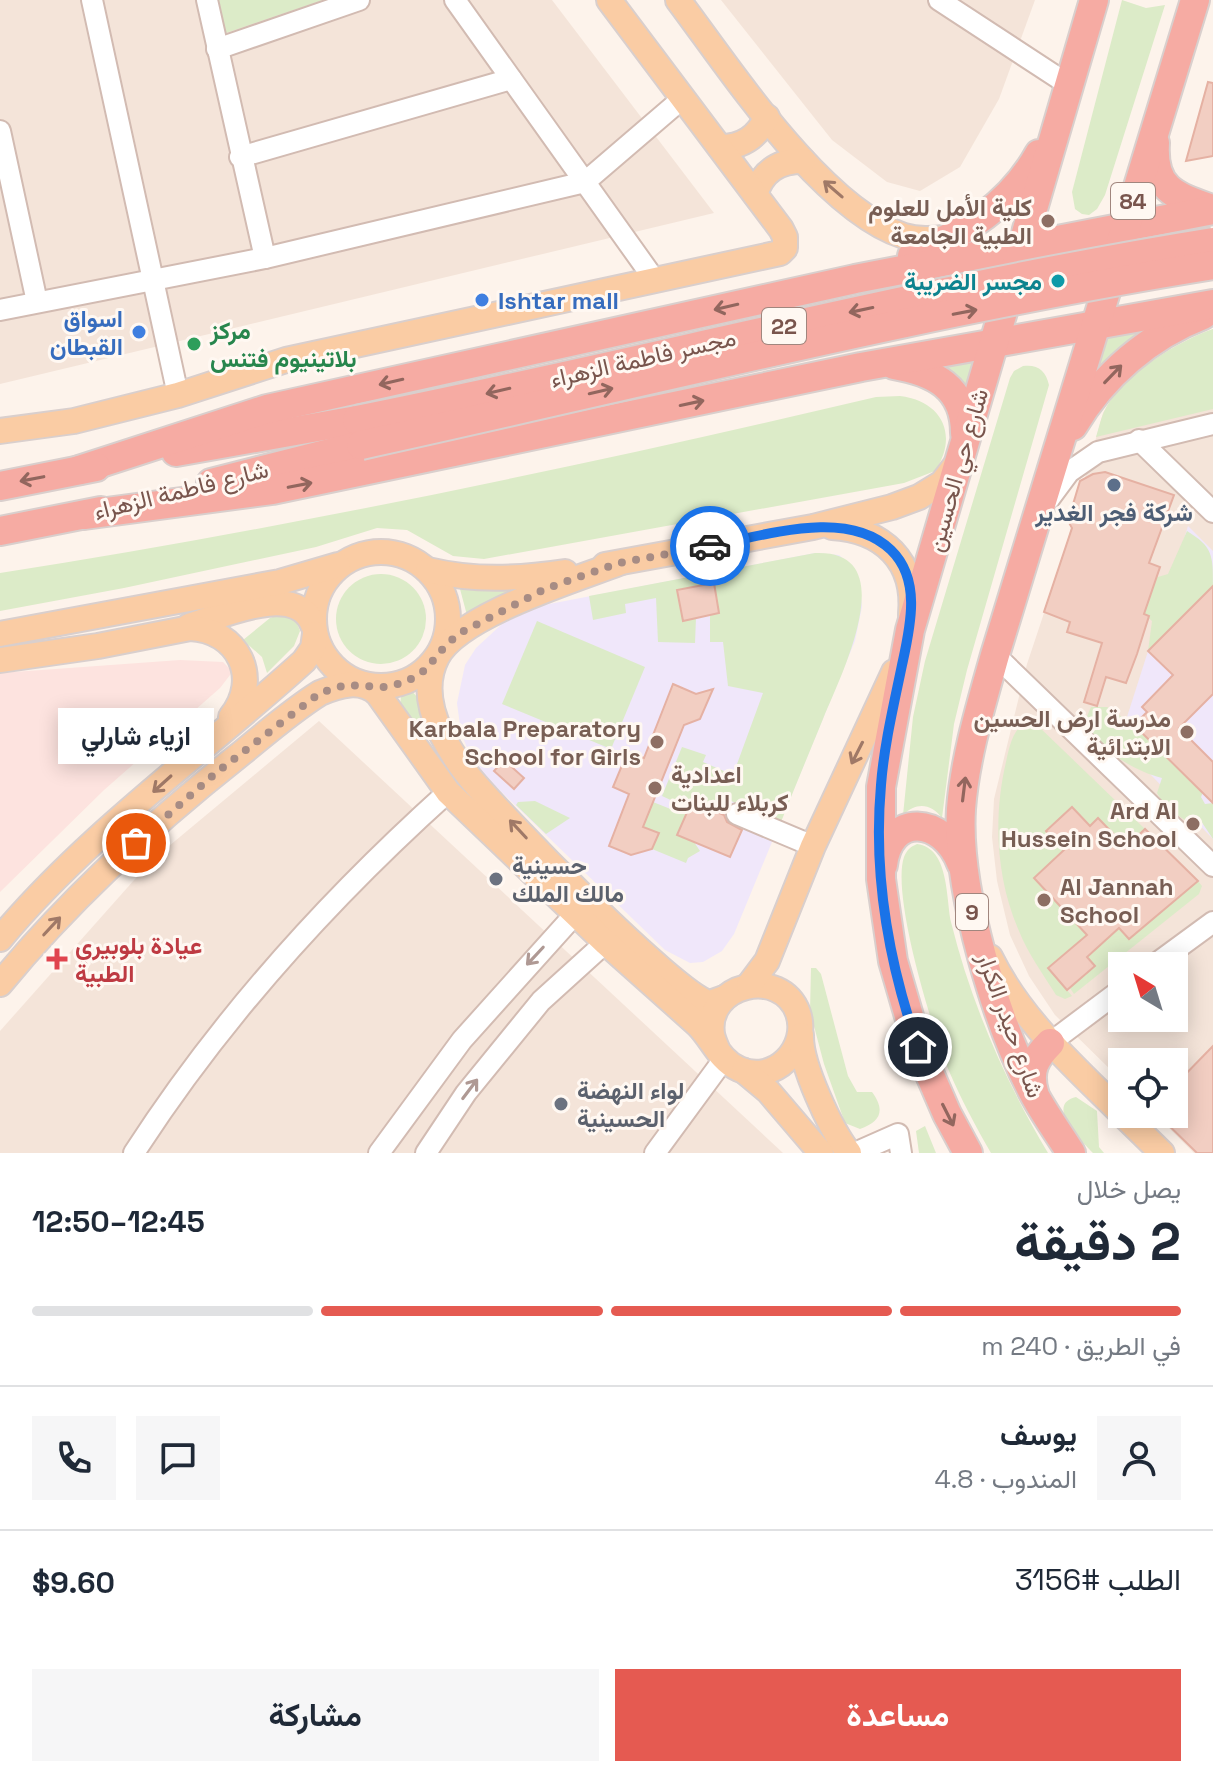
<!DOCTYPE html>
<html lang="ar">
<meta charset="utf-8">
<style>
body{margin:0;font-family:"Space Grotesk",Vazirmatn,sans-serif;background:#f6f6f7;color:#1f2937;direction:rtl;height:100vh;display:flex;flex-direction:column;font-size:30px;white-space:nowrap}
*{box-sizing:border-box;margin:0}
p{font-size:26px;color:#747a83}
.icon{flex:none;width:44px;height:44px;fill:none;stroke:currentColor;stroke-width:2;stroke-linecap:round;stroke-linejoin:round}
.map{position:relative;height:1153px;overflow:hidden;direction:ltr}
.panel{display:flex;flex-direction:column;background:#fff;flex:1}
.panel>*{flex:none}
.needle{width:52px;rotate:322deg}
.buttons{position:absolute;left:1108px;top:952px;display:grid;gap:16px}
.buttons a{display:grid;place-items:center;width:80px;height:80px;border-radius:0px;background:#fff;box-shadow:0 4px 20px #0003;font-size:40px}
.pin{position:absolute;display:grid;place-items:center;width:68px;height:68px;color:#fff;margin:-34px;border:4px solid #fff;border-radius:50%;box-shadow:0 2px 8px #0007}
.courier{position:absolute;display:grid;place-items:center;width:80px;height:80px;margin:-40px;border:6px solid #1a73e8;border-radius:50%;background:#fff;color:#222;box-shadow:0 2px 10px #0007}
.bubble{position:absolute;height:56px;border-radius:0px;background:#fff;box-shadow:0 4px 20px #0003;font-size:26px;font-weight:700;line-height:56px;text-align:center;direction:rtl}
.summary em{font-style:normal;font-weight:700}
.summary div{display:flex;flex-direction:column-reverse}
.summary{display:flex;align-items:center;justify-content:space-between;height:136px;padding:0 32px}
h1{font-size:52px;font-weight:700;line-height:60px}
.bar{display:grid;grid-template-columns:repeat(4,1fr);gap:12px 8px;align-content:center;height:96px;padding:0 32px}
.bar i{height:10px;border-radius:6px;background:#e0e1e3}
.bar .on{background:#e55a51}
.bar p{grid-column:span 4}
.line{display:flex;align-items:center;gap:20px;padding:0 32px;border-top:2px solid #e0e1e3}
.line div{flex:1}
.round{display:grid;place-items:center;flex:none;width:84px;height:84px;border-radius:0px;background:#f6f6f7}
.cta{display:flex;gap:16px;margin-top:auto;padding:16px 32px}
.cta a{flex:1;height:92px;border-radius:0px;background:#e55a51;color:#fff;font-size:32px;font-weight:700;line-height:92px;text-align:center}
.cta a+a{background:#f6f6f7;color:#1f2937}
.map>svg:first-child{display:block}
.residential{fill:#f4e4d9;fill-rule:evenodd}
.commercial{fill:#fde3df}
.education{fill:#f0e7fa}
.green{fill:#dcebc8}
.building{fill:#f2cec2;stroke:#e5b1a3;stroke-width:2}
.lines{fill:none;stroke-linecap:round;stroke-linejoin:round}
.minor-casing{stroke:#d2bbb2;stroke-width:24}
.major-casing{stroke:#d9cfcd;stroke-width:28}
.highway-casing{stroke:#d9cfcd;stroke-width:32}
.minor{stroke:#fff;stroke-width:20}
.major{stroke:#facca4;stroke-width:24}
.highway{stroke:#f6aba3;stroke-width:28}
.highway-bridge-casing{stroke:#d9cfcd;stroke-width:32;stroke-linecap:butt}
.highway-bridge{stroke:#f6aba3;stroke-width:28}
.oneway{stroke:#a07967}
.oneway2{stroke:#92665e}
.oneway3{stroke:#af9994}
.done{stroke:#a78c84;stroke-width:8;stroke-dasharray:0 14.4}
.route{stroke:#1a73e8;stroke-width:10}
.education-dot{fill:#8d6e63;stroke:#fff8f2;stroke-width:3}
.culture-dot{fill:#0f9aa8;stroke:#fff8f2;stroke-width:3}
.shop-dot{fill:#3f7fe0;stroke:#fff8f2;stroke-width:3}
.leisure-dot{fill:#2e9e5b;stroke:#fff8f2;stroke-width:3}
.service-dot{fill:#5c6f8a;stroke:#fff8f2;stroke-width:3}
.worship-dot{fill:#6b7280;stroke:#fff8f2;stroke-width:3}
.health-dot{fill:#e0444e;stroke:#fff8f2;stroke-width:3}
.labels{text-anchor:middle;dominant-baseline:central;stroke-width:6;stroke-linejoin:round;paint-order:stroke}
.shield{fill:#fff8f2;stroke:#a1867e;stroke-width:2}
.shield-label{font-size:22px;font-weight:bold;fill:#79554d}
.education-label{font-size:24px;font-weight:bold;fill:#785e54;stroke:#fff8f2;text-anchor:end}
.culture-label{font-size:24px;font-weight:bold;fill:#0d838f;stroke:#fff8f2;text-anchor:end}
.shop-label{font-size:24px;font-weight:bold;fill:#366cbe;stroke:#fff8f2;text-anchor:start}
.leisure-label{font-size:24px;font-weight:bold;fill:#27864d;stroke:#fff8f2;text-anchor:start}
.street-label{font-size:24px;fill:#79554d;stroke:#fff8f2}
.service-label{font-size:24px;font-weight:bold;fill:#4e5e75;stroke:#fff8f2}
.worship-label{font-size:24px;font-weight:bold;fill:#5b616d;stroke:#fff8f2;text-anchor:start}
.health-label{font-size:24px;font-weight:bold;fill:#be3a42;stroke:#fff8f2;text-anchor:start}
</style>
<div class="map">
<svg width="1213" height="1153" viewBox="0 0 1213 1153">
<rect width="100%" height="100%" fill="#fdf3eb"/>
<g class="residential">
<path d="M0 0H552L714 213 0 384Z"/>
<path d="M721 0H1035L999 99 960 167 920 191 887 182 832 140Z"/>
<path d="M1213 329V1153H1194L1155 1114H1174V1062H1122V1081L1055 1015 1029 976 1010 935 997 881 992 837 994 799 1027 664 1063 556 1103 413 1111 400 1151 364 1175 348ZM1122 966H1174V1018H1122Z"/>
<path d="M319 721 783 1153H0V1031L151 861Z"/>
</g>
<path class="commercial" d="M180 660 223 662 231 670 230 675 220 688 104 790 0 892V673Z"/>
<g class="education">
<path d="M1188 526 1213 551V839L1119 742Z"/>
<path d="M815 553 839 555 853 567 859 578 862 607 855 641 734 934 722 951 703 962 690 963 665 950 487 778 470 755 461 733 457 703 465 665 476 648 503 623 544 605Z"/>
</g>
<g class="green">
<path d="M219 0H323L226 33Z"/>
<path d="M1122 0 1146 8 1165 5 1105 195 1097 209 1089 215 1082 214 1075 209 1072 192Z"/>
<path d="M1153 329 1091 386 1106 336Z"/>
<path d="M1213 329V409L1096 437C1100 424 1102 412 1110 401 1133 370 1176 342 1213 329Z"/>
<path d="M979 355 966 398 944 363Z"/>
<path d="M1023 366C1038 364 1046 371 1049 385L967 670 954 724 942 818C931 803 916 802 903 815L913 717 925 661 1010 378 1014 371Z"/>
<path d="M900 396C942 401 959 435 935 471L904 483 484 559 453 556 407 530 377 528 316 547 124 588 0 611V573C294 527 586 465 876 397Z"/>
<path d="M1187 531C1213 547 1213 555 1213 586L1148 651 1152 621 1144 614 1152 591 1151 579 1168 574Z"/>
<path d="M815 553C906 549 839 679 823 719 809 753 795 787 781 822L724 798 718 812 692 801 677 835 694 842 700 851 688 858 686 863 652 849 658 834 643 827 653 802 673 810 677 803 662 796 682 747 706 755 703 762 733 775 763 693 728 686 723 642H710V615L719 613 713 583 677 590 683 620 696 618 695 643 658 642 656 598 625 604 626 613 593 620 589 596Z"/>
<circle cx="381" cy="619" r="45"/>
<path d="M530 584 468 619 460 589Z"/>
<path d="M276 616C289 616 296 618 300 631L294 646 267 673 262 657 243 640 270 618Z"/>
<path d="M537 621 645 667 611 749 502 704Z"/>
<path d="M411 691C421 697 421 713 423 724L417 730 400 707 401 696Z"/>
<path d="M1091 707H1107L1134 725 1203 792 1201 797 1205 804 1213 803V839L1199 818 1186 821 1166 807 1157 793 1162 778C1134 771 1097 749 1085 721Z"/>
<path d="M1028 721 1035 723 1145 829 1126 847 1090 826 1046 831 1064 850 1035 878 1098 947 1119 928 1130 938 1198 881 1202 886 1199 894 1074 994 1070 988 1095 966 1077 944 1049 968 1072 996 1065 999 1056 995C1043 974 1028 954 1019 931 996 879 993 817 1006 762 1009 748 1013 727 1028 721Z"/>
<path d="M535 801 570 818 546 834 516 805 518 802Z"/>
<path d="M917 844C949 848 946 897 951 922 971 1003 1005 1081 1048 1153H991C976 1127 961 1099 949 1071 933 1031 891 896 904 857 907 850 910 847 917 844Z"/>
<path d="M811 968H816L821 974 848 1076 857 1092H872C886 1111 880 1122 860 1129L845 1123 824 1064 810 1011Z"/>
<path d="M1076 1097 1097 1111 1099 1147 1104 1153H1093C1082 1141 1044 1105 1076 1097Z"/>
<path d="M925 1126 936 1153H919L916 1131Z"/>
</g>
<g class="building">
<path d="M1208 82 1213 83V156L1186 161Z"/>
<path d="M1105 472 1174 495 1149 563 1160 567 1144 614 1149 616 1137 654 1126 683 1106 677 1097 706 1084 702 1102 643 1067 632 1070 622 1044 612 1072 528 1068 521 1080 481 1093 474Z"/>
<path d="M714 583 719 613 683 621 677 590Z"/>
<path d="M1213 586V694L1179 728 1213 762V803L1134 725 1147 712 1142 707 1173 675 1148 651Z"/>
<path d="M673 684 696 694 713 689 700 719 684 725 643 827 659 833 652 849 631 855 609 846 629 794 613 787 628 751 644 758Z"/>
<path d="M504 760 524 778 514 789 494 771Z"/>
<path d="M692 801 724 815 727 822 742 830 730 857 677 835Z"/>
<path d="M1072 807 1090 826 1098 818 1126 847 1145 829 1198 881 1129 939 1119 928 1087 957 1095 966 1067 990 1048 968 1087 935 1034 878 1064 850 1046 831Z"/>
<path d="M1213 1046V1153H1197L1157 1114H1174V1086Z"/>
</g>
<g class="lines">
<g class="minor-casing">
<g id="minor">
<path d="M92 0 178 395"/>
<path d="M207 0 265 258"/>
<path d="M455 0 654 279"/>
<path d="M939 0 1069 85"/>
<path d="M217 49 359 0"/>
<path d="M0 131 37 302"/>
<path d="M240 157 511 79"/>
<path d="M0 310 265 258 585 182 683 98"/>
<path d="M1139 440 1213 512"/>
<path d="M1049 499 1069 472 1098 452 1213 424"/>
<path d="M995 655 1213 866"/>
<path d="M737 814 813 846"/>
<path d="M1153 966 1213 922"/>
<path d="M1050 1043 1122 989"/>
<path d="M134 1153C221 1018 329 899 448 792"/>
<path d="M379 1153 462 1040 586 902"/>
<path d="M426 1153 466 1093 541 1001 616 933"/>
<path d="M655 1153 724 1059"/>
<path d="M855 1153 898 1134 901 1153"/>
</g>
</g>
<g class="major-casing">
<g id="major">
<path d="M678 0C730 69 821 209 904 236 918 240 932 239 946 238"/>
<path d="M720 147C743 147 757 137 767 117"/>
<path d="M755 194C763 171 778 161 803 161"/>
<path d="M0 431 74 421 178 395 286 360 780 253 785 248V237L781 229 609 0"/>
<path d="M832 527C883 530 916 561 911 614"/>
<circle cx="381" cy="619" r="67"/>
<path d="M619 563C575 580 459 615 437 657 424 682 429 708 441 733 448 747 457 761 467 774 495 810 676 996 710 1003L724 998"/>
<path d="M605 565 813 527 892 507 919 497 942 483 958 462"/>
<path d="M428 570C474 581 518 579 565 572"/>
<path d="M189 626C222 616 297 581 313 625"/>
<path d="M0 634 280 582 338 565"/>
<path d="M0 660 98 646 190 628C238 630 262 678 231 717"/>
<path d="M0 939C86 835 205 751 304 661L313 648 315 634"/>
<path d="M990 957C1021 1020 1073 1065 1122 1114"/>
<path d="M0 984C69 900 152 824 238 756 264 735 291 711 320 693 339 685 361 678 378 694L448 792 606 943 698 1025C712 1039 720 1061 739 1069 774 1085 810 1048 798 1013 781 966 705 984 712 1034 713 1040 716 1046 718 1051"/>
<path d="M749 985 767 961 813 846 894 672"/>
<path d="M801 1035C800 1064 831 1130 849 1153"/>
<path d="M744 1071 768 1091 821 1153"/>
<path d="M1122 1114 1162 1153"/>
</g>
</g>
<g class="highway-casing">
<g id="highway">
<path d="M1155 143C1152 189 1175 196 1212 209"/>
<path d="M912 256C965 232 1010 206 1039 154"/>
<path d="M894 365C934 372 965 387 965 433"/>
<path d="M1073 426C1103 375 1149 336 1203 315"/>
<path d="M176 452 357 420"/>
<path d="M79 470 267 409 855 279 1213 210"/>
<path d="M211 483 361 445"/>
<path d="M0 486 96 467"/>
<path d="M84 515 272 490 861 367 1213 304"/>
<path d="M0 531 101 511"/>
<path d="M883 865C889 812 943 816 961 863"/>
<path d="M1034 1092C1028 1070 1035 1058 1050 1043"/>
<path d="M968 1153 947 1114 918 1047 893 961 881 879V787L910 630 1094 0"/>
<path d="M1071 1153C1059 1134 1046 1116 1035 1096 997 1025 956 890 961 809 965 757 981 705 995 655L1195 0"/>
</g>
</g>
<use href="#minor" class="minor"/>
<use href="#major" class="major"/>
<use href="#highway" class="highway"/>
<g class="highway-bridge-casing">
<g id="highway-bridge">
<path d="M357 420C643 363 925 288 1213 242"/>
<path d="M361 445C645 383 926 311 1213 265"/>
</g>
</g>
<use href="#highway-bridge" class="highway-bridge"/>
</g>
<defs><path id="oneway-shaft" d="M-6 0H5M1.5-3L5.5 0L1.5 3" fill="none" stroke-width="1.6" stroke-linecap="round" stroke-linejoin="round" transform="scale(2)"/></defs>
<g class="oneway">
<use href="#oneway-shaft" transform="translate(833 189) rotate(-139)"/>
<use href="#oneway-shaft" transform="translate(857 753) rotate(117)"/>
<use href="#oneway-shaft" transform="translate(162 784) rotate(138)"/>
<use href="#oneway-shaft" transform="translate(518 829) rotate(-133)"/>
<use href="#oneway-shaft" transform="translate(52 926) rotate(-47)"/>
</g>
<g class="oneway2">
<use href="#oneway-shaft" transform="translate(726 307) rotate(167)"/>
<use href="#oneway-shaft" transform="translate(861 310) rotate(168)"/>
<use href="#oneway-shaft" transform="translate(965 312) rotate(-11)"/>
<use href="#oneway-shaft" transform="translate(1113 374) rotate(-46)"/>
<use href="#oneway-shaft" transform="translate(391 382) rotate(167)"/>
<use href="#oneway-shaft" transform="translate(498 391) rotate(167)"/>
<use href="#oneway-shaft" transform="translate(601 391) rotate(-13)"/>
<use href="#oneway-shaft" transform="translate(692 403) rotate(-12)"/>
<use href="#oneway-shaft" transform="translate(32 479) rotate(169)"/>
<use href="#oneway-shaft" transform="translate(300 485) rotate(-11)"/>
<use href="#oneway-shaft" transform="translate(964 789) rotate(-83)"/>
<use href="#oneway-shaft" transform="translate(948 1115) rotate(63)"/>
</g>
<g class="oneway3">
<use href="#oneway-shaft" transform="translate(535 956) rotate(133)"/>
<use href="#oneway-shaft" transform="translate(470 1089) rotate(-53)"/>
</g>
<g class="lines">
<path class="done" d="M136 843 217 772 320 693 346 685 385 687 406 682 425 670 446 645 460 633 545 589 619 563 710 546"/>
<path class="route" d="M710 546C764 536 847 507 891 550 922 580 910 628 902 665 894 704 884 745 881 785 873 874 889 964 918 1047"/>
</g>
<g class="education-dot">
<circle cx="1048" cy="221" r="8"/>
<circle cx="1187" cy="732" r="8"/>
<circle cx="657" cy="742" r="8"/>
<circle cx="655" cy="788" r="8"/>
<circle cx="1193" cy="824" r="8"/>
<circle cx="1044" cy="900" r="8"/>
</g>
<circle class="culture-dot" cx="1058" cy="281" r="8"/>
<g class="shop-dot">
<circle cx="482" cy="300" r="8"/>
<circle cx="139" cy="332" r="8"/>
</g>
<circle class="leisure-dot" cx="194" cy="344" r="8"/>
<circle class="service-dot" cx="1114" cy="485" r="8"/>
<g class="worship-dot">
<circle cx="496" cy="879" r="8"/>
<circle cx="561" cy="1104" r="8"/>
</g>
<path class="health-dot" d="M53 947h8v8h8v8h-8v8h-8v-8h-8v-8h8z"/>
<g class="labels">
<g class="shield">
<rect x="1111" y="183" width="44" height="36" rx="6"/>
<rect x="762" y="308" width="44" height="36" rx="6"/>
<rect x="956" y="894" width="32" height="36" rx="6"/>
</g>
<g class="shield-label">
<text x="1133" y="201">84</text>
<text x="784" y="326">22</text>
<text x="972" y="912">9</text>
</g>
<g class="education-label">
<text x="1032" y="207">كلية الأمل للعلوم<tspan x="1032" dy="28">الطبية الجامعة</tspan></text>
<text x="1171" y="718">مدرسة ارض الحسين<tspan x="1171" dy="28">الابتدائية</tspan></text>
<text x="641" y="728">Karbala Preparatory<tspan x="641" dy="28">School for Girls</tspan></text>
<text x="671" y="774" text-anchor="start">اعدادية<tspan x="671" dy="28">كربلاء للبنات</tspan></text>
<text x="1177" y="810">Ard Al<tspan x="1177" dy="28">Hussein School</tspan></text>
<text x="1060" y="886" text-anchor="start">Al Jannah<tspan x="1060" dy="28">School</tspan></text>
</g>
<g class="culture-label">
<text x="1042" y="281">مجسر الضريبة</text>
</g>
<g class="shop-label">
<text x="498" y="300">Ishtar mall</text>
<text x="123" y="318" text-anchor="end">اسواق<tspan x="123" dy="28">القبطان</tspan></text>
</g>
<g class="leisure-label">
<text x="210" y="330">مركز<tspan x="210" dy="28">بلاتينيوم فتنس</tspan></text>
</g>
<g class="street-label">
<text transform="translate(643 358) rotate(-13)">مجسر فاطمة الزهراء</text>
<text transform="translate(957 470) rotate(-74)">شارع حي الحسين</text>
<text transform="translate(181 490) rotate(-14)">شارع فاطمة الزهراء</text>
<text transform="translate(1011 1025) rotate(70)">شارع حيدر الكرار</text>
</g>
<g class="service-label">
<text x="1114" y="512">شركة فجر الغدير</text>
</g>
<g class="worship-label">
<text x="512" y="865">حسينية<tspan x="512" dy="28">مالك الملك</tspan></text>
<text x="577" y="1090">لواء النهضة<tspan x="577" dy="28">الحسينية</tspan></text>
</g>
<g class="health-label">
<text x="75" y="945">عيادة بلوبيري<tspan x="75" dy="28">الطبية</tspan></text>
</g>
</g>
</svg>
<div class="buttons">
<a><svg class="needle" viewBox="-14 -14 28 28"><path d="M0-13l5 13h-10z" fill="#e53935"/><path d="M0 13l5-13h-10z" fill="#747a83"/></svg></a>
<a><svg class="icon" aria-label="locate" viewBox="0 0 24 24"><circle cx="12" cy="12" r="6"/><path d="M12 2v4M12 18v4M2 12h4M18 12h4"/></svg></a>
</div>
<div class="pin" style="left:136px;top:843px;background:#ea580c"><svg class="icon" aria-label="bag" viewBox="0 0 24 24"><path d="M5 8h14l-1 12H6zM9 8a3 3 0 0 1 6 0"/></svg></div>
<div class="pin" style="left:918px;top:1047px;background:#1f2937"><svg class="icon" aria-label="home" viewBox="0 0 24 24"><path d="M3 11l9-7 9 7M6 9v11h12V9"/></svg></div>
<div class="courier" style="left:710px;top:546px"><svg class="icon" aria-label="car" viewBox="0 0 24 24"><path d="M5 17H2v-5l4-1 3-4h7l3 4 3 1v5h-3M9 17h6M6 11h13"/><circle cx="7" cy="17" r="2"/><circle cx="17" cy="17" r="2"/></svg></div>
<div class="bubble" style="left:58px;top:708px;width:156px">ازياء شارلي</div>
</div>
<section class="panel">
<div class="summary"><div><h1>2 دقيقة</h1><p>يصل خلال</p></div><em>12:45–12:50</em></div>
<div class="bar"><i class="on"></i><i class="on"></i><i class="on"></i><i></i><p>في الطريق · 240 m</p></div>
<div class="line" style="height:144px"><a class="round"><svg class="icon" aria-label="person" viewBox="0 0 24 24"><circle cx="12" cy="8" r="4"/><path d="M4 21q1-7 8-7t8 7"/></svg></a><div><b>يوسف</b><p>المندوب · 4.8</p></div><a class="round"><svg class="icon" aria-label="chat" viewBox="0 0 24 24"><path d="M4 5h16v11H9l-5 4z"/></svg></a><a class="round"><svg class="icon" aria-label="phone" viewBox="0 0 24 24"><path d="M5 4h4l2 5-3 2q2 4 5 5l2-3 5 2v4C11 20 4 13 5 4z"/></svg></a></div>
<div class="line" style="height:104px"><div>الطلب #3156</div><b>$9.60</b></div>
<div class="cta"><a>مساعدة</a><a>مشاركة</a></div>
</section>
